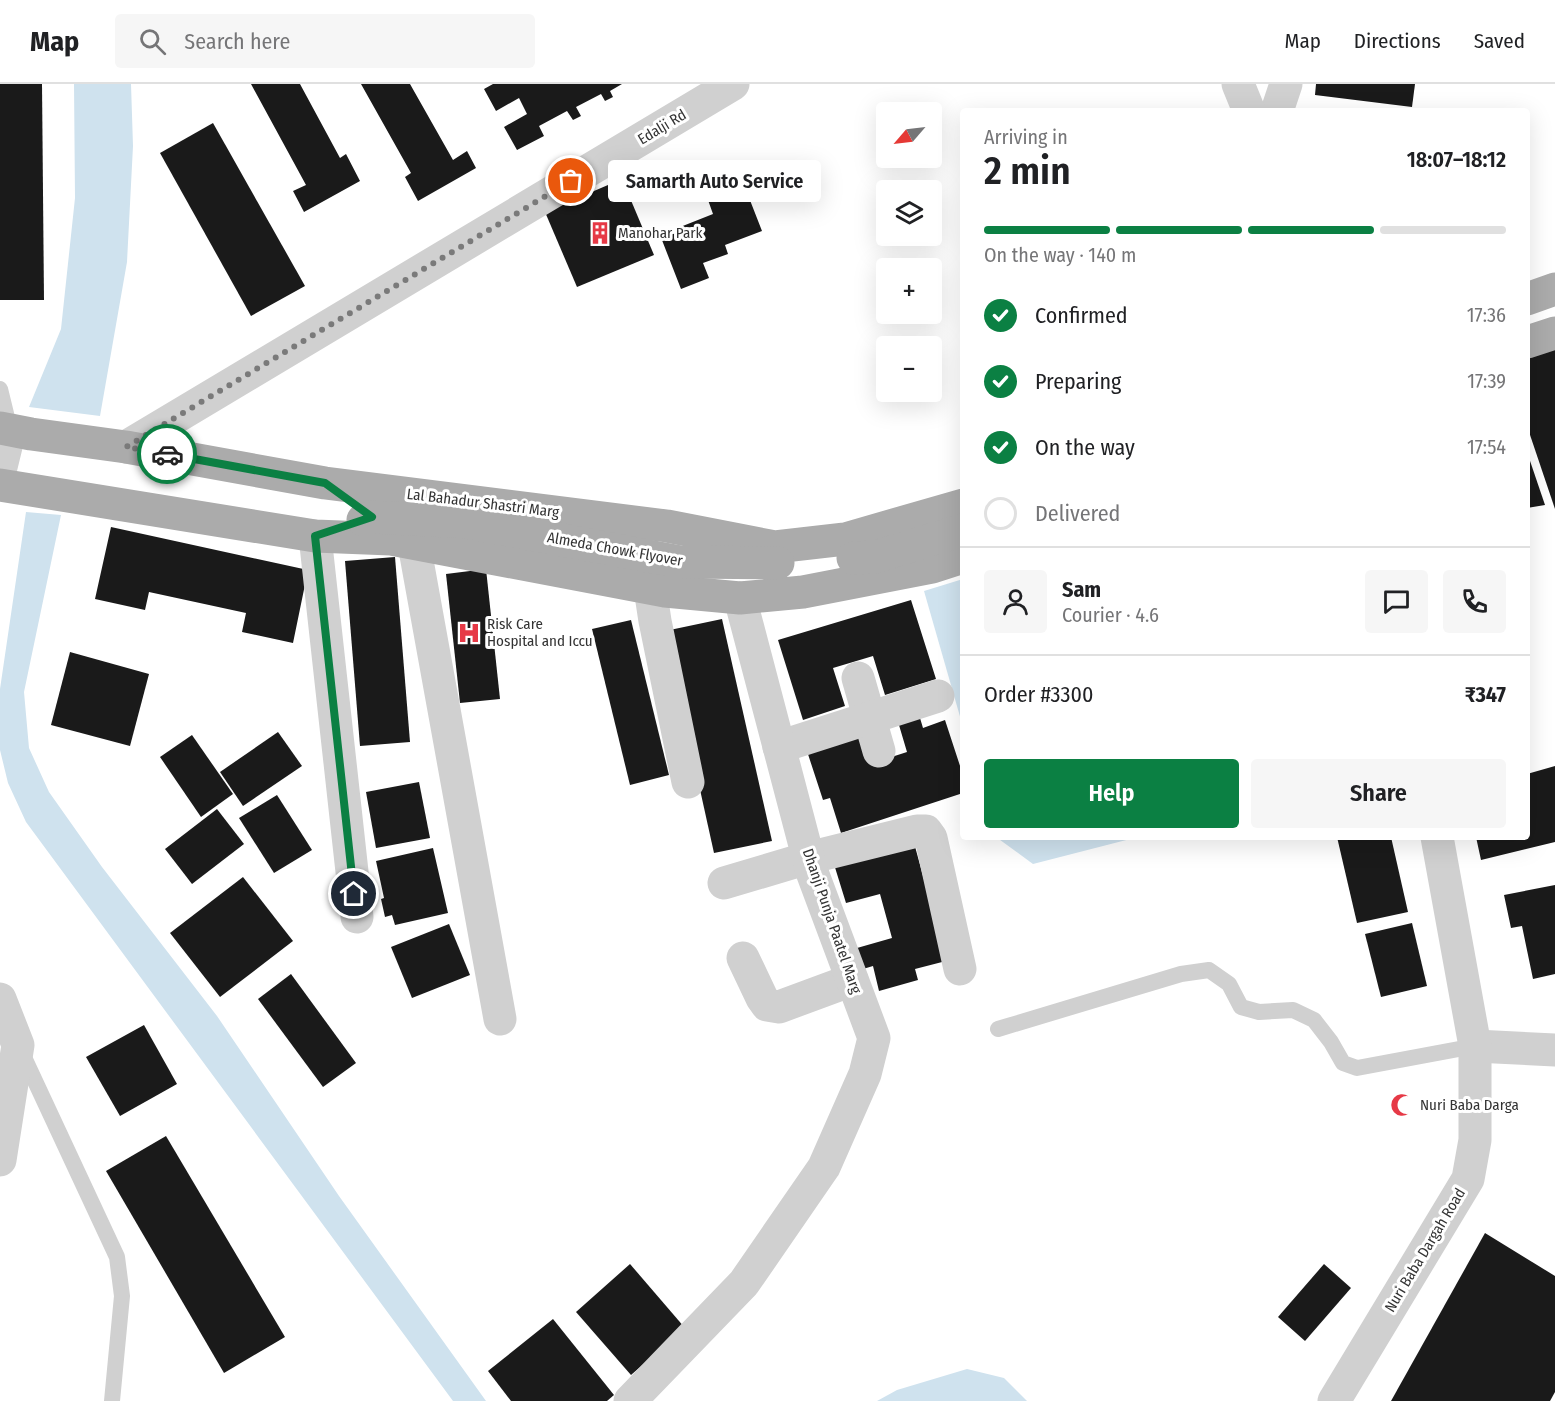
<!DOCTYPE html>
<meta charset="utf-8">
<style>
body{margin:0;font-family:"Fira Sans Condensed",sans-serif;background:#f6f6f6;color:#202124;height:100vh;display:flex;flex-direction:column;font-size:22px;white-space:nowrap}
*{box-sizing:border-box;margin:0}
p{font-size:20px;color:#757577}
.icon{flex:none;width:33px;height:33px;fill:none;stroke:currentColor;stroke-width:2;stroke-linecap:round;stroke-linejoin:round}
.map{position:relative;flex:1;overflow:hidden}
.drawer{position:absolute;left:960px;top:24px;width:570px;height:732px;display:flex;flex-direction:column;background:#fff;border-radius:6px;box-shadow:0 6px 24px #0002}
.drawer>*{flex:none}
.needle{width:39px;rotate:242deg}
.fabs{position:absolute;left:876px;top:18px;display:grid;gap:12px}
.fabs a{display:grid;place-items:center;width:66px;height:66px;border-radius:6px;background:#fff;box-shadow:0 6px 24px #0002;font-size:30px}
.pin{position:absolute;display:grid;place-items:center;width:51px;height:51px;color:#fff;margin:-26px;border:3px solid #fff;border-radius:50%;box-shadow:0 2px 6px #0007}
.courier{position:absolute;display:grid;place-items:center;width:60px;height:60px;margin:-30px;border:4px solid #0b8043;border-radius:50%;background:#fff;color:#222;box-shadow:0 2px 8px #0007}
.bubble{position:absolute;height:42px;border-radius:6px;background:#fff;box-shadow:0 6px 24px #0002;font-size:20px;font-weight:600;line-height:42px;text-align:center}
.overview em{font-style:normal;font-weight:600}
.overview div{display:flex;flex-direction:column-reverse}
.overview{display:flex;align-items:center;justify-content:space-between;height:102px;padding:0 24px}
h1{font-size:39px;font-weight:600;line-height:45px}
.bar{display:grid;grid-template-columns:repeat(4,1fr);gap:9px 6px;align-content:center;height:72px;padding:0 24px}
.bar i{height:8px;border-radius:4px;background:#e0e0e0}
.bar .current{background:#0b8043}
.bar p{grid-column:span 4}
.line{display:flex;align-items:center;gap:15px;padding:0 24px;border-top:2px solid #e0e0e0}
.line div{flex:1}
.round{display:grid;place-items:center;flex:none;width:63px;height:63px;border-radius:6px;background:#f6f6f6}
ol{padding:0 24px;list-style:none}
li{display:flex;align-items:center;gap:18px;height:66px}
li p{margin-inline-start:auto}
li .icon{padding:6px;border-radius:50%;background:#0b8043;color:#fff;stroke-width:4}
li:last-child{color:#757577}
li i{width:33px;height:33px;border:3px solid #e0e0e0;border-radius:50%}
.action{display:flex;gap:12px;margin-top:auto;padding:12px 24px}
.action a{flex:1;height:69px;border-radius:6px;background:#0b8043;color:#fff;font-size:24px;font-weight:600;line-height:69px;text-align:center}
.action a+a{background:#f6f6f6;color:#202124}
header{display:flex;align-items:center;gap:36px;box-sizing:border-box;height:84px;padding:0 30px;background:#fff;border-bottom:2px solid #e0e0e0}
header strong{font-size:28px}
nav{display:flex;gap:33px;margin-inline-start:auto;font-size:21px}
.search{width:420px;height:54px;background:#f6f6f6;display:flex;align-items:center;gap:15px;box-sizing:border-box;padding:0 21px;border-radius:6px;color:#757577;font-size:22px}
.map>svg:first-child{display:block}
.water{fill:#cfe2ee}
.building{fill:#1a1a1a}
.lines{fill:none;stroke-linecap:round;stroke-linejoin:round}
.service{stroke:#d0d0d0;stroke-width:16}
.minor{stroke:#d0d0d0;stroke-width:33}
.tertiary{stroke:#d0d0d0;stroke-width:33}
.primary{stroke:#ababab;stroke-width:33}
.done{stroke:#7a7a7a;stroke-width:6;stroke-dasharray:0 10.8}
.route{stroke:#0b8043;stroke-width:8}
.labels{text-anchor:middle;dominant-baseline:central;stroke-width:6;stroke-linejoin:round;paint-order:stroke}
.street-label{font-size:15px;fill:#333;stroke:#fff}
.poi-label{font-size:15px;fill:#333;stroke:#fff;text-anchor:start}
</style>
<header>
<strong>Map</strong>
<div class="search"><svg class="icon" aria-label="search" viewBox="0 0 24 24"><circle cx="10" cy="10" r="6"/><path d="M15 15l6 6"/></svg>Search here</div>
<nav><a>Map</a><a>Directions</a><a>Saved</a></nav>
</header>
<div class="map">
<svg width="1555" height="1317" viewBox="0 0 1555 1317">
<rect width="100%" height="100%" fill="#fff"/>
<g class="water">
<path d="M74 0H131L133 62 127 178 100 332 29 323 61 245 75 114Z"/>
<path d="M26 428 61 431 24 608 29 664 49 708 102 783 217 932 339 1112 486 1317H453L26 738 8 699 0 666V605Z"/>
<path d="M963 495V643L924 507Z"/>
<path d="M996 753H1138L1033 780Z"/>
<path d="M967 1285 1004 1294 1027 1317H877L897 1306Z"/>
</g>
<g class="building">
<path d="M0 0H42L44 216H0Z"/>
<path d="M251 0H300L340 74 346 70 360 97 304 128 293 107 306 101Z"/>
<path d="M361 0H410L453 76 467 67 476 84 418 117 405 93 411 89Z"/>
<path d="M493 0H622L610 7 613 13 605 17 601 10 576 23 581 32 573 36 567 27 539 42 544 52 517 66 504 43 527 30 519 14 496 27 484 5Z"/>
<path d="M1316 0H1415L1412 23 1315 11Z"/>
<path d="M213 39 305 202 251 232 160 69Z"/>
<path d="M739 88 762 147 725 161 728 170 703 179 709 194 681 205 660 151 713 130 703 102Z"/>
<path d="M622 95 654 171 577 203 545 128Z"/>
<path d="M1555 262V425L1527 342V265Z"/>
<path d="M1527 368 1545 421 1527 424Z"/>
<path d="M111 443 308 486 293 559 242 548 246 529 149 508 145 526 95 515Z"/>
<path d="M395 473 410 658 360 662 345 477Z"/>
<path d="M486 485 500 615 460 619 446 490Z"/>
<path d="M911 516 936 595 885 611 873 572 833 584 845 622 803 636 778 556Z"/>
<path d="M722 535 772 757 714 769 665 547Z"/>
<path d="M631 536 669 691 630 701 592 545Z"/>
<path d="M70 568 149 590 130 662 51 641Z"/>
<path d="M917 624 923 644 945 636 963 691V709L841 749 830 714 823 716 805 661 865 641 876 678 907 668 896 631Z"/>
<path d="M278 648 302 682 243 722 220 688Z"/>
<path d="M192 651 233 710 201 733 160 673Z"/>
<path d="M1555 682V758L1481 776 1476 753H1527V690Z"/>
<path d="M419 698 430 754 376 764 366 708Z"/>
<path d="M277 711 312 766 274 789 239 734Z"/>
<path d="M217 725 244 760 192 800 165 765Z"/>
<path d="M1337 753H1391L1408 828 1357 839Z"/>
<path d="M913 755 946 877 915 885 918 896 879 907 873 882 863 885 857 864 892 854 880 810 846 819 833 777Z"/>
<path d="M433 764 448 829 395 841 392 831 385 833 381 815 384 814 376 777Z"/>
<path d="M243 793 293 857 220 913 170 849Z"/>
<path d="M1555 801V890L1533 895 1522 842 1511 844 1504 811Z"/>
<path d="M1412 839 1427 902 1381 913 1365 850Z"/>
<path d="M449 840 470 891 412 914 391 863Z"/>
<path d="M291 890 356 979 323 1003 258 915Z"/>
<path d="M144 941 177 1000 120 1032 86 973Z"/>
<path d="M166 1052 285 1253 224 1289 106 1087Z"/>
<path d="M1485 1149 1555 1192V1308L1550 1317H1391Z"/>
<path d="M630 1180 685 1244 631 1291 576 1228Z"/>
<path d="M1324 1180 1351 1204 1305 1257 1278 1233Z"/>
<path d="M553 1235 614 1311 607 1317H511L488 1287Z"/>
</g>
<g class="lines">
<g class="service">
<path d="M0 305 10 346"/>
<path d="M998 945 1181 890 1209 886 1229 900 1241 923 1259 928 1293 926 1314 936 1331 958 1343 979 1357 984 1475 962"/>
<path d="M21 967 117 1173 122 1212 112 1317"/>
</g>
<g class="minor">
<path d="M1277 27 1286 0"/>
<path d="M126 363 733 0"/>
<path d="M315 452 357 833"/>
<path d="M414 460 500 935"/>
<path d="M650 504 655 537 688 698"/>
<path d="M858 594 879 667"/>
<path d="M779 663 938 612"/>
<path d="M724 799 808 774 917 747H926L931 754 960 885"/>
<path d="M743 874 762 914 767 921 779 923 852 896"/>
<path d="M1475 962 1555 966"/>
<path d="M630 1317 744 1199 824 1083 865 990 874 954 812 788 740 514"/>
<path d="M1334 1317 1468 1095 1475 1056V962L1437 753"/>
</g>
<g class="tertiary">
<path d="M1238 0 1249 27"/>
<path d="M0 387 10 346"/>
<path d="M0 915 18 961 0 1076"/>
</g>
<g class="primary">
<path d="M1527 215 1555 205"/>
<path d="M1527 258 1555 249"/>
<path d="M0 344 31 350 126 363 325 399 667 442 775 463 845 455 963 421"/>
<path d="M0 401 315 452 391 455 665 507 740 514 803 508 932 483 963 473"/>
<path d="M363 436 372 433 466 438 680 478 778 479"/>
<path d="M853 474 875 473 963 446"/>
</g>
</g>
<g class="lines">
<path class="done" d="M167 370 126 363 571 97"/>
<path class="route" d="M167 370 325 399 372 433 315 452 354 810"/>
</g>
<defs>
<g id="building-bare" transform="scale(1.8)"><path d="M-4-6H4V6H1V3H-1V6H-4ZM-2.5-4.3h1.7v1.8h-1.7ZM.8-4.3h1.7v1.8H.8ZM-2.5-1h1.7V.8h-1.7ZM.8-1h1.7V.8H.8Z" fill="#e63946" stroke="#fff" stroke-width="2.5" paint-order="stroke"/></g>
<g id="hospital-bare" transform="scale(1.8)"><path d="M-5-5h3v3.5h4V-5h3V5h-3V1.5h-4V5h-3Z" fill="#e63946" stroke="#fff" stroke-width="2.5" paint-order="stroke"/></g>
<g id="mosque-bare" transform="scale(1.8)"><path d="M3.5-4.9A6 6 0 1 0 3.5 4.9A5 5 0 1 1 3.5-4.9Z" fill="#e63946" stroke="#fff" stroke-width="2.5" paint-order="stroke"/></g>
</defs>
<g fill-rule="evenodd">
<use href="#building-bare" x="600" y="149"/>
<use href="#hospital-bare" x="469" y="549"/>
<use href="#mosque-bare" x="1402" y="1021"/>
</g>
<g class="labels">
<g class="street-label">
<text transform="translate(662 43) rotate(-31)">Edalji Rd</text>
<text transform="translate(483 419) rotate(7)">Lal Bahadur Shastri Marg</text>
<text transform="translate(615 465) rotate(10)">Almeda Chowk Flyover</text>
<text transform="translate(832 837) rotate(71)">Dhanji Punja Paatel Marg</text>
<text transform="translate(1425 1166) rotate(-59)">Nuri Baba Dargah Road</text>
</g>
<g class="poi-label">
<text x="618" y="149">Manohar Park</text>
<text x="487" y="540">Risk Care<tspan x="487" dy="17">Hospital and Iccu</tspan></text>
<text x="1420" y="1021">Nuri Baba Darga</text>
</g>
</g>
</svg>
<div class="fabs">
<a><svg class="needle" viewBox="-14 -14 28 28"><path d="M0-13l5 13h-10z" fill="#e53935"/><path d="M0 13l5-13h-10z" fill="#757577"/></svg></a>
<a><svg class="icon" aria-label="layers" viewBox="0 0 24 24"><path d="M12 4l9 5-9 5-9-5zM3 14l9 5 9-5"/></svg></a>
<a>+</a>
<a>−</a>
</div>
<div class="pin" style="left:571px;top:97px;background:#ea580c"><svg class="icon" aria-label="bag" viewBox="0 0 24 24"><path d="M5 8h14l-1 12H6zM9 8a3 3 0 0 1 6 0"/></svg></div>
<div class="pin" style="left:354px;top:810px;background:#1f2937"><svg class="icon" aria-label="home" viewBox="0 0 24 24"><path d="M3 11l9-7 9 7M6 9v11h12V9"/></svg></div>
<div class="courier" style="left:167px;top:370px"><svg class="icon" aria-label="car" viewBox="0 0 24 24"><path d="M5 17H2v-5l4-1 3-4h7l3 4 3 1v5h-3M9 17h6M6 11h13"/><circle cx="7" cy="17" r="2"/><circle cx="17" cy="17" r="2"/></svg></div>
<div class="bubble" style="left:608px;top:76px;width:213px">Samarth Auto Service</div>
<section class="drawer">
<div class="overview"><div><h1>2 min</h1><p>Arriving in</p></div><em>18:07–18:12</em></div>
<div class="bar"><i class="current"></i><i class="current"></i><i class="current"></i><i></i><p>On the way · 140 m</p></div>
<ol>
<li><svg class="icon" aria-label="check" viewBox="0 0 24 24"><path d="M5 12l5 5 9-10"/></svg>Confirmed<p>17:36</p></li>
<li><svg class="icon" aria-label="check" viewBox="0 0 24 24"><path d="M5 12l5 5 9-10"/></svg>Preparing<p>17:39</p></li>
<li><svg class="icon" aria-label="check" viewBox="0 0 24 24"><path d="M5 12l5 5 9-10"/></svg>On the way<p>17:54</p></li>
<li><i></i>Delivered</li>
</ol>
<div class="line" style="height:108px"><a class="round"><svg class="icon" aria-label="person" viewBox="0 0 24 24"><circle cx="12" cy="8" r="4"/><path d="M4 21q1-7 8-7t8 7"/></svg></a><div><b>Sam</b><p>Courier · 4.6</p></div><a class="round"><svg class="icon" aria-label="chat" viewBox="0 0 24 24"><path d="M4 5h16v11H9l-5 4z"/></svg></a><a class="round"><svg class="icon" aria-label="phone" viewBox="0 0 24 24"><path d="M5 4h4l2 5-3 2q2 4 5 5l2-3 5 2v4C11 20 4 13 5 4z"/></svg></a></div>
<div class="line" style="height:78px"><div>Order #3300</div><b>₹347</b></div>
<div class="action"><a>Help</a><a>Share</a></div>
</section>
</div>
